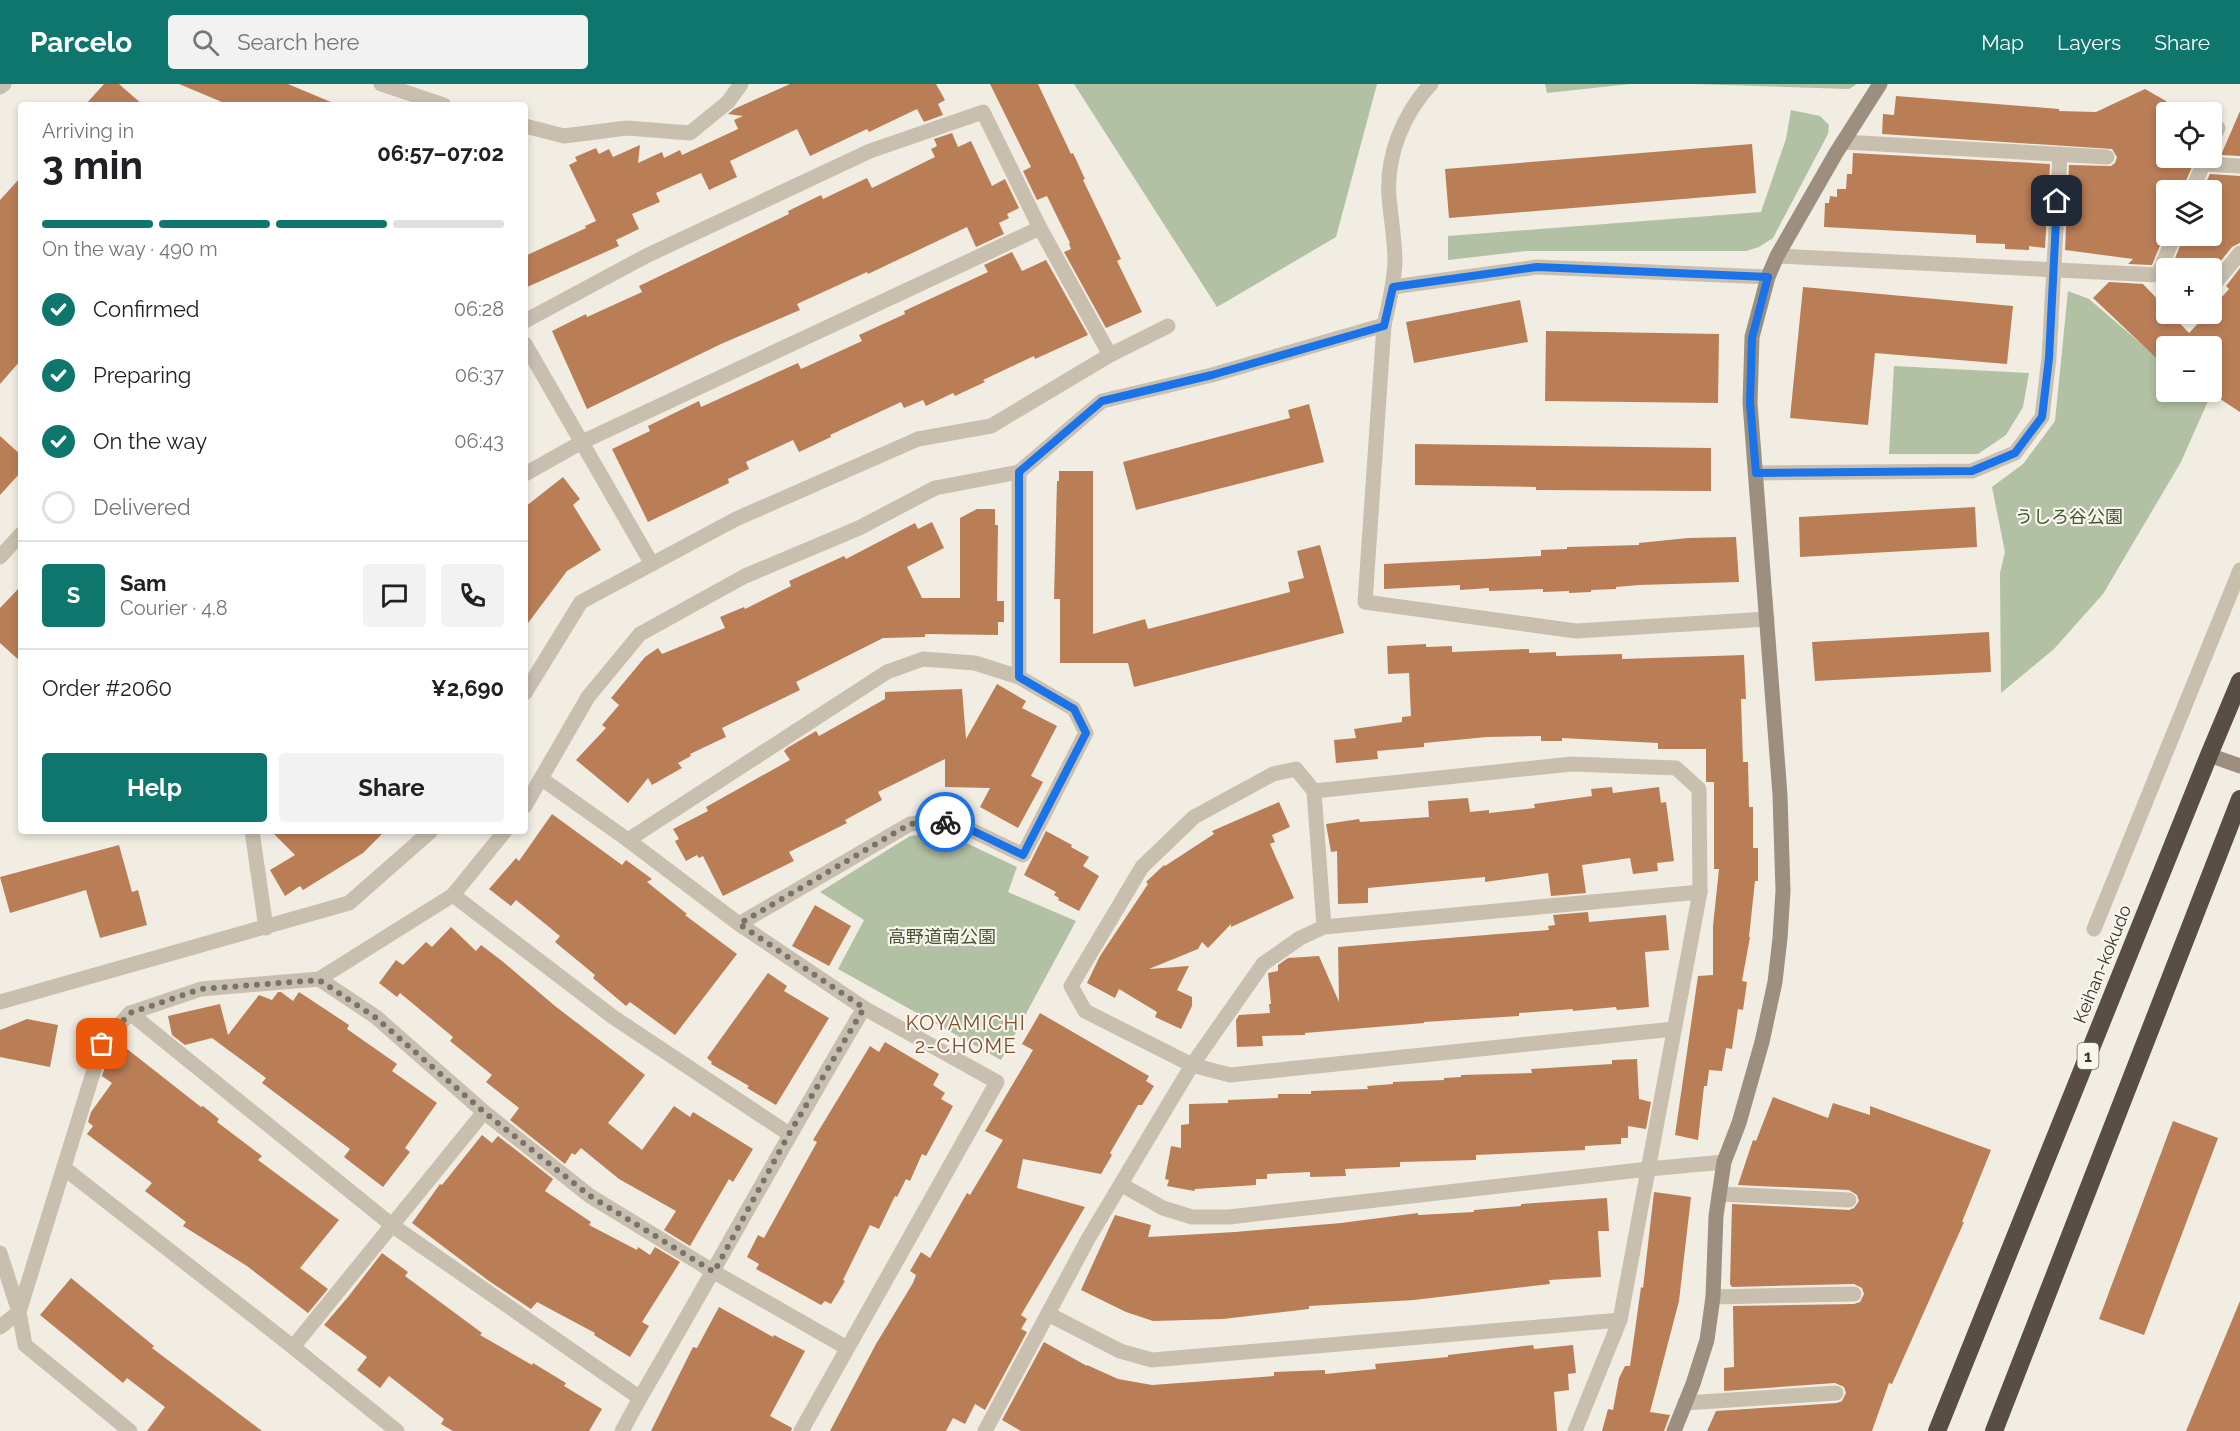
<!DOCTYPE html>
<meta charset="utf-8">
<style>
body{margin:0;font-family:Raleway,"Noto Sans JP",sans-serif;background:#f2f2f2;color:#202124;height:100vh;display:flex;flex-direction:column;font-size:22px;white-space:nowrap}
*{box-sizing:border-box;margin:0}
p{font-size:20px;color:#757577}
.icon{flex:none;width:33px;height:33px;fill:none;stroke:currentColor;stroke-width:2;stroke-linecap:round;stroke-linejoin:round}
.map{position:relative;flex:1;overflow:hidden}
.drawer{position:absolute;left:18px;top:18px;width:510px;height:732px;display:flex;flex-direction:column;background:#fff;border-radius:6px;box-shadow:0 3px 9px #0003}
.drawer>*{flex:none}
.fabs{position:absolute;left:2156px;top:18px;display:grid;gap:12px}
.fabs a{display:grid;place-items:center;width:66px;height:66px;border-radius:6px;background:#fff;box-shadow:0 3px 9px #0003;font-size:30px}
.pin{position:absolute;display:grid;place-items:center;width:51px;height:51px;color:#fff;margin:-26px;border-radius:12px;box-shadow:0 3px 9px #0006}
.courier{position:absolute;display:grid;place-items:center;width:60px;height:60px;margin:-30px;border:4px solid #1a73e8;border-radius:50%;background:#fff;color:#222;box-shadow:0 2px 8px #0007}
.headline em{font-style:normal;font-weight:700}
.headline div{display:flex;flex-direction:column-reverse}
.headline{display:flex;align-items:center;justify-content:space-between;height:102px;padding:0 24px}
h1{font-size:39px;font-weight:700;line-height:45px}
.bar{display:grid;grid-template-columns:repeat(4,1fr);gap:9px 6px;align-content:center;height:72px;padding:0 24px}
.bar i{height:8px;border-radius:4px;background:#e0e0e0}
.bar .active{background:#0f766e}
.bar p{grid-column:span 4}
.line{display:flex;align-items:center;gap:15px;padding:0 24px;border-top:2px solid #e0e0e0}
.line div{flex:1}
.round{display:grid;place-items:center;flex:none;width:63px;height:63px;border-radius:6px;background:#f2f2f2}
ol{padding:0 24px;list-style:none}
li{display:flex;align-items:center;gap:18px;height:66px}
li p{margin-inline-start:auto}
li .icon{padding:6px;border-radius:50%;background:#0f766e;color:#fff;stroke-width:4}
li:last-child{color:#757577}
li i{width:33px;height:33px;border:3px solid #e0e0e0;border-radius:50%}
.primary-button{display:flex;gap:12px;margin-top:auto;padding:12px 24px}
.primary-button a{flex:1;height:69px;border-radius:6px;background:#0f766e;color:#fff;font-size:24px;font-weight:700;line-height:69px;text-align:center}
.primary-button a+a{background:#f2f2f2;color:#202124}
header{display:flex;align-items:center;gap:36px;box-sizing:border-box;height:84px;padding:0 30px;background:#0f766e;color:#fff}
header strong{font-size:28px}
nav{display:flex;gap:33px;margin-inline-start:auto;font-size:21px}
.search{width:420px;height:54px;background:#f2f2f2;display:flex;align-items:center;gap:15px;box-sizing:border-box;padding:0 21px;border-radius:6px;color:#757577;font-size:22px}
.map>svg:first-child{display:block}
.green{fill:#b2c0a3}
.building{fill:#ba7e57}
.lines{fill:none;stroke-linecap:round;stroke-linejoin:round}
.lane{stroke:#c9bfaf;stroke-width:15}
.street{stroke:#c9bfaf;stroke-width:15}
.secondary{stroke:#9d8f80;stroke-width:15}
.highway{stroke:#584e44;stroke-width:18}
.done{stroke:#7a736c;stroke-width:6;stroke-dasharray:0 10.8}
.route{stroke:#1a73e8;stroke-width:8}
.labels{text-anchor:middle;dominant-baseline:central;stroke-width:4.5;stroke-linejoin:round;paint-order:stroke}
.shield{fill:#f9f6ee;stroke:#736d66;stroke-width:1.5}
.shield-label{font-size:16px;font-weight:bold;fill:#39322c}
.park-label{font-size:18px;fill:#435532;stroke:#f9f6ee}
.street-label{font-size:18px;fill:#39322c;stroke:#f9f6ee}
.neighbourhood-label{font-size:20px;letter-spacing:1.5px;fill:#804d2d;stroke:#f9f6ee}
</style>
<header>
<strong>Parcelo</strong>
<div class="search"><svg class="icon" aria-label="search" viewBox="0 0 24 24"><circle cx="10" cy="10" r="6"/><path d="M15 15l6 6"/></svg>Search here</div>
<nav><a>Map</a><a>Layers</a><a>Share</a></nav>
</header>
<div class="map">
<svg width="2240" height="1347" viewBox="0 0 2240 1347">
<rect width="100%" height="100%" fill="#f2ede2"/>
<g class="green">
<path d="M1074 0H1377L1336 153 1217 223Z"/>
<path d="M1545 0H1630L1547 9Z"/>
<path d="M1693 0H1857L1849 5Z"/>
<path d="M1791 26 1820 32 1829 41 1828 50 1773 154 1759 163 1746 167H1527L1448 176V152L1761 128 1786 55Z"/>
<path d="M2068 207 2089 215 2166 281V308H2196L2208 317 2181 378 2103 510 2054 565 2001 609 2000 489 2005 468 1992 403 2023 380 2055 337Z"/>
<path d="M1894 282 2029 289 2023 323 2006 351 1978 370H1889Z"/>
<path d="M943 748 1017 783 1008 808 1076 837 1001 976 838 885 864 836 820 808 910 752Z"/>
</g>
<g class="building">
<path d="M104 0H119L143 21H85Z"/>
<path d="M179 0H288L338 21H229Z"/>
<path d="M790 0H936L945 16 938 20 943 31 924 38 917 25 869 48 867 45 810 72 797 45 730 77 737 93 709 106 701 89 656 109 660 118 632 130 639 145 616 156 619 162 525 204V172L586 144 585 142 596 137 569 81 577 77 575 73 596 64 599 70 609 65 613 73 640 61 638 79 662 68 664 74 680 66 682 71 738 45 734 36 743 32 728 30 734 25Z"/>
<path d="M990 0H1038L1071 70 1073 69 1085 95 1083 96 1121 175 1117 177 1142 228 1106 244 1064 168 1071 165 1069 160 1070 159 1047 112 1037 116 1023 87 1031 83Z"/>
<path d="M2145 5 2166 17V74H2196L2182 106H2166V147L2152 181 2128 180 2133 175 2065 166 2069 81 2111 82 2115 79 2117 73 2112 65 1882 50 1883 30 1894 31 1896 12 2059 25V27L2096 28Z"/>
<path d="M2240 27V72L2221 71Z"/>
<path d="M952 49 958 63 971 57 992 102 1005 95 1019 124 1007 130 1009 134 999 139 1004 150 976 163 967 143 868 190 867 188 797 220 800 226 721 260 587 325 552 247 586 230 587 233 642 208 639 202 789 130 788 127 821 111 823 115 867 94 872 104 935 73 931 65 937 62 934 55Z"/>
<path d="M1752 60 1756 109 1449 134 1445 85Z"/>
<path d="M1853 69 2050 80 2045 164 2029 162V166L2005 165V160L1976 159V151L1824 143 1825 119H1829L1830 112 1837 113V105H1846L1847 90H1852Z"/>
<path d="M2210 90 2240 92V159L2232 163 2212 188 2211 184H2171L2184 152H2211V106H2202Z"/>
<path d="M21 93V276L0 300V116Z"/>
<path d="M1012 168 1022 187 1046 176 1088 251 1035 275 1034 272 983 296 985 298 955 312 953 309 926 322 923 316 904 324 901 318 830 351 831 353 799 368 793 356 746 378 749 385 728 395 729 399 648 438 612 365 650 347 648 342 699 317 701 323 798 279 801 285 862 257 859 251 905 230 904 227 988 188 984 181Z"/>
<path d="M2240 184V328L2211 309V262H2166V283L2093 214 2109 198 2143 200 2166 224V230H2171L2189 249 2207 230H2211V225L2229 205 2226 202Z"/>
<path d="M1803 203 2013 222 2007 280 1875 269 1868 341 1790 334Z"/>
<path d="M1520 216 1528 258 1414 279 1406 238Z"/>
<path d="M1546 247 1719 250 1718 319 1545 317Z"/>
<path d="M1309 320 1324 378 1136 426 1123 378 1290 334 1288 326Z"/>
<path d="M0 352 21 371V388L0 411Z"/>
<path d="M1415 360 1711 364V407L1536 406V403L1415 401Z"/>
<path d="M1059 387H1093V550L1145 535 1148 545 1290 508 1288 498 1304 494 1297 467 1320 461 1344 549 1134 603 1128 579H1060V515H1054L1057 397H1059Z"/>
<path d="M563 393 580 415 573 421 601 466 567 487 525 543V423Z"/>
<path d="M1975 423 1977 463 1800 473 1799 433Z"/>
<path d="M977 425H995V441H998L997 517H1004V538H998V551L925 550V553L883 554 796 598 800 606 722 644 726 653 690 670 691 672 678 679 682 684 652 701 648 694 628 719 576 676 606 644 602 641 619 621 611 614 645 573 658 564 662 570 725 544 720 533 744 523 745 525 791 502 789 497 844 472 846 475 915 439 918 445 932 438 944 464 907 483 922 514H960V434Z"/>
<path d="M1736 453 1739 498 1639 501 1616 503V505L1591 506V508L1569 509V507L1543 508V505L1489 507V504L1460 506V501L1384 505V480L1541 472V466L1567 465V463L1639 461V459L1688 454Z"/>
<path d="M21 502V578L0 559V524Z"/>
<path d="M1989 548 1991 588 1815 597 1812 558Z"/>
<path d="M1426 560V563L1452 562V568L1529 565V569L1556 568V572L1622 570V575L1744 571 1746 615H1741L1743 678H1748L1749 723H1753V764H1758V797H1755L1749 853H1750L1742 897 1747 898 1743 926 1738 925 1732 965 1726 964 1722 987 1709 986 1707 1002H1704L1698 1056 1675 1051 1698 892 1713 891V842L1719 785H1714V698H1706V665H1658V659L1562 654V657H1541V652L1487 653 1424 659V663L1377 667 1378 675 1336 679 1334 656 1356 654 1354 645 1402 638V633L1411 632 1409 589 1388 590 1387 562Z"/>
<path d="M997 600 1026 617 1022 624 1057 642 1031 692 1043 698 1018 744 980 723 990 704 945 703V675L878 708 882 716 845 736 847 739 789 768 794 777 723 812 703 772 699 774 697 771 686 777 675 757 679 755 673 745 708 727 706 723 790 676 784 667 787 664 816 647 819 652 885 615V608L962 605 966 655Z"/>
<path d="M1612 703 1613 709 1659 703 1661 719 1666 718 1674 777 1657 779 1658 787 1633 790 1630 774 1582 781 1586 809 1551 812 1548 789 1485 798V793L1368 804V819L1338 820 1337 767 1331 768 1326 740 1359 735 1360 738 1429 733 1428 717 1468 714 1470 728 1489 726V729L1535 724 1534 720 1592 712 1591 705Z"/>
<path d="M1279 718 1290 743 1272 751 1275 758 1270 760 1294 814 1231 843V840L1208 864 1202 858 1198 865 1149 885 1189 882 1177 906 1192 913V922L1181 945 1155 933 1157 928 1119 905 1115 914 1087 899 1100 872 1148 800 1146 798 1164 781 1165 782 1214 750 1212 747Z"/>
<path d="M552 730 622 781 626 776 652 795 647 798 687 830 685 831 737 870 675 951 630 918 626 922 593 894 595 891 555 858 560 852 516 816 511 822 489 805 516 774 519 777Z"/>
<path d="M271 747H385L363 769 303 806 300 802 285 812 270 786 295 771Z"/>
<path d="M1046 747 1072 761 1071 763 1089 773 1083 782 1099 792 1079 827 1058 816 1059 814 1054 811 1056 808 1024 791Z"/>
<path d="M119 761 132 808 138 806 147 841 100 854 86 806 10 829 0 793Z"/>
<path d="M815 821 851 842 829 882 792 862Z"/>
<path d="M1588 828 1589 838 1666 831 1669 866 1645 868 1649 923 1617 926 1616 923 1573 927V925L1519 929V932L1424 938V939L1305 949V951L1262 952 1263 962 1237 963 1236 936 1239 931 1270 929 1269 920H1271L1268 889 1278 887V881L1288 874 1319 872 1339 918 1338 863 1549 846 1548 842 1555 841 1553 831Z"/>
<path d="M451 843 476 867 481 861 502 877 555 922 645 991 608 1039 642 1066 674 1022 690 1033 693 1028 753 1065 733 1098 729 1095 690 1162 664 1146 676 1127 619 1095 581 1064 575 1071 572 1069 565 1080 510 1036 519 1024 486 998 492 991 450 957 453 953 400 909 397 913 379 899 396 876 403 881 426 858 432 863Z"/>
<path d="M768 889 787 902 784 907 829 934 776 1021 747 1004 749 1002 711 980 712 978 707 974Z"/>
<path d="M278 908H281L293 917 299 908 349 941 347 945 397 980 392 987 437 1019 405 1064 410 1068 383 1103 344 1073 350 1065 262 999 266 994 212 954 185 961 172 951 168 932 220 920 228 951 259 911 272 916Z"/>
<path d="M1040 929 1149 992 1146 997 1154 1002 1142 1021H1138L1110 1069 1112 1071 1101 1090 1023 1075 1017 1104 1085 1123 1021 1231 1027 1235 1021 1245 1027 1248 985 1326 975 1320 965 1340 953 1334 946 1347H830L876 1260 913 1199 916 1191 910 1187 921 1168 930 1174 967 1109 970 1111 1003 1056 985 1047 1033 966 1022 960Z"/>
<path d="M27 935 58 941 50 983 0 973V946Z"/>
<path d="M885 958 939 990 933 1001 945 1009 941 1015 953 1022 926 1072 922 1070 910 1097 906 1095 897 1113 895 1112 879 1145 870 1141 843 1196 845 1197 831 1220 825 1217 821 1221 756 1185 759 1180 747 1173 758 1151 764 1154 817 1058 813 1056 870 962 879 968Z"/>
<path d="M122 961 201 1023 203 1022 219 1035 217 1038 262 1072 258 1076 339 1136 300 1184 328 1205 308 1229 247 1182 183 1142 186 1138 145 1107 152 1099 87 1050 93 1042 88 1038 91 1028 112 999 102 992 105 983Z"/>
<path d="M1637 975 1639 1015 1651 1018 1646 1045 1628 1042V1054H1621V1060L1585 1062V1066L1476 1071V1076L1400 1078V1083L1345 1085 1346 1092 1310 1093V1088L1267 1090V1095H1256V1101L1195 1105 1194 1107 1167 1102 1169 1096 1165 1095 1171 1062 1181 1064V1041L1189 1040V1020L1228 1019V1016L1278 1014V1010H1311V1007L1368 1005 1367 1002 1393 1000V998L1444 996V994L1461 993V991L1532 989 1531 985 1612 980V976Z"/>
<path d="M1773 1013 1828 1034 1833 1019 1870 1031V1022L1991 1066 1962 1138H1964L1892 1300 1889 1299 1872 1347H1707L1716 1327 1837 1319 1842 1317 1846 1309 1844 1303 1835 1299 1724 1307V1284L1734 1283 1733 1222 1854 1220 1860 1218 1864 1210 1862 1204 1854 1200 1732 1203 1730 1200 1732 1120 1849 1126 1854 1124 1859 1117 1857 1111 1849 1106 1738 1101 1753 1056 1756 1057Z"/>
<path d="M2173 1037 2218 1054 2144 1251 2099 1235Z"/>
<path d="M482 1051 492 1059 498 1052 553 1095 545 1107 591 1138 589 1141 637 1166 638 1163 650 1171 655 1163 680 1178 642 1238 649 1242 630 1273 594 1251 595 1249 537 1218 531 1225 489 1197 412 1139 440 1100 442 1101Z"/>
<path d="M1654 1108 1691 1113 1679 1217 1650 1328 1670 1331 1664 1347H1602L1608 1325 1613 1326 1619 1294 1625 1282H1630L1641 1203 1643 1204Z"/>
<path d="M1607 1114 1609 1147H1598L1601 1193 1549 1196 1550 1200 1414 1216 1309 1222V1225L1223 1235 1153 1237 1126 1228 1081 1206 1115 1131 1151 1141 1148 1153 1235 1148 1341 1139 1418 1129V1131L1474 1128V1126L1521 1122V1120Z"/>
<path d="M382 1169 408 1188 405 1192 482 1249 480 1251 532 1281 533 1279 566 1299 564 1302 602 1325 589 1347H453L441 1340 444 1335 389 1292 380 1304 357 1286 367 1273 324 1241 348 1213Z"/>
<path d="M71 1194 154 1262 152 1264 262 1347H147L165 1323 127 1294 123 1299 40 1231Z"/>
<path d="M2240 1217V1347H2186Z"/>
<path d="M719 1223 773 1253 774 1251 805 1267 770 1332 792 1344 791 1347H651L693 1263 697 1264Z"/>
<path d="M1044 1258 1087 1282V1281L1118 1295 1152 1301 1274 1292V1288L1325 1286V1290L1376 1285 1375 1280 1448 1273V1271L1533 1261 1534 1265 1573 1261 1576 1289 1568 1290 1569 1306 1554 1308 1557 1347H1021L1002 1336Z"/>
</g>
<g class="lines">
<g class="lane">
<path d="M1719 1110 1849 1116"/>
<path d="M1713 1213 1854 1210"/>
<path d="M1685 1319 1836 1309"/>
</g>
<g class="street">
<path d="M381 0 444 21"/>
<path d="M1431 0C1403 30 1386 72 1389 113 1391 135 1395 157 1395 178 1394 200 1389 220 1384 241L1365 518 1576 547 1767 535"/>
<path d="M0 3 4 0"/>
<path d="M525 42 564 52 627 44 690 49 728 18 741 0"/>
<path d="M1843 58 2107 73"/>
<path d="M2211 60 2218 44"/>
<path d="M2203 80 2240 82"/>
<path d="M2192 106 2206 74"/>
<path d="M1777 172 2158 191 2174 152"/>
<path d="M1393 203 1537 183 1768 193"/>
<path d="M2211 204 2240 169"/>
<path d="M525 237 648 171 870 67 983 28 1040 144 1110 271"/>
<path d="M525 260 652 480"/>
<path d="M1756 389 1972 387 2015 369 2042 333 2049 274 2060 70"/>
<path d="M525 390 582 358 1040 144"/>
<path d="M0 473 21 450"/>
<path d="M525 609 581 518 736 435 918 355 991 342 1110 271 1168 242"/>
<path d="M542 695 628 756 739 840 864 924 997 998 801 1347"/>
<path d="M1314 707 1572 680 1676 684 1699 705 1700 808 1620 1236 1575 1347"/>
<path d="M525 722 588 613 640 550 745 492 859 444 935 404 1019 388 1102 317 1212 291 1384 241"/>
<path d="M252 747 266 844"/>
<path d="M628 756 887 588 923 575 975 579 1019 593"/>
<path d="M453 811 613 933 789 1050"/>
<path d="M739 840 910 740 940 737 963 742 1023 771 1086 649 1074 625 1019 593V388"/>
<path d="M1324 843 1314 707 1296 685 1273 690 1194 733 1142 783 1071 902 1085 927 1192 981 1230 991 1674 945"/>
<path d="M2094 845 2240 486"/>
<path d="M319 895 376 933 484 1028 590 1112 714 1188 847 1264"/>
<path d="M0 918 349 819 431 747"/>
<path d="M130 929 393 1142 640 1314 622 1347"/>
<path d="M64 1084 293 1263 397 1347"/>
<path d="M1122 1101 1163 1124 1192 1133H1229L1648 1085 1724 1078"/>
<path d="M0 1169 19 1228 25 1261 130 1347"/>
<path d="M1048 1230 1120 1267 1152 1276 1620 1236"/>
<path d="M0 1243 19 1228 102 960 130 929 201 905 319 895 453 811 505 747"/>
<path d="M293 1263 484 1028"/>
<path d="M640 1314C716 1184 787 1053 864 924"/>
<path d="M985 1347 1088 1155 1192 981 1263 880 1300 854 1324 843 1700 808"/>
</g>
<g class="secondary">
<path d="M2209 671 2240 682"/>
<path d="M1674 1347 1693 1300 1707 1256 1713 1213 1716 1132 1724 1078 1739 1039 1762 958 1775 898 1780 854 1783 807 1780 711 1750 319 1752 253 1768 193 1777 172 1836 69 1880 0"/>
</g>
<g class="highway">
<path d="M1937 1347 2209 671 2240 597"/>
<path d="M1994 1347 2240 715"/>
</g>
</g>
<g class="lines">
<path class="done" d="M102 960 130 929 201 905 319 896 375 933 484 1028 590 1112 714 1188 789 1050 864 924 739 840 910 740 939 737 945 738"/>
<path class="route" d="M945 738 963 742 1023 771 1086 649 1074 625 1019 593V388L1102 317 1212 291 1384 242 1393 203 1537 183 1768 193 1752 254 1750 319 1756 389 1972 387 2015 369 2042 333 2049 274 2057 117"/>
</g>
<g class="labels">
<rect class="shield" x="2077.5" y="959" width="21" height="26" rx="4.5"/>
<g class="shield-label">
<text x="2088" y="972">1</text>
</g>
<g class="park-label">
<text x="2069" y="432">うしろ谷公園</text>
<text x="942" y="852">高野道南公園</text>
</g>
<g class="street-label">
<text transform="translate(2102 880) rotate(-68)">Keihan-kokudo</text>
</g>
<g class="neighbourhood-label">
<text x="966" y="939">KOYAMICHI<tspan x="966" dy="23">2-CHOME</tspan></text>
</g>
</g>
</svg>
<div class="fabs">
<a><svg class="icon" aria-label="locate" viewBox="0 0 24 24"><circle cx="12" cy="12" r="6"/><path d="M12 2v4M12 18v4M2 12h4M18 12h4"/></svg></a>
<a><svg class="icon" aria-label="layers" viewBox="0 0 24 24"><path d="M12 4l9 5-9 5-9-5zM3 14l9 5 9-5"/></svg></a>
<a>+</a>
<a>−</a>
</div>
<div class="pin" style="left:102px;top:960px;background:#ea580c"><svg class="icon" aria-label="bag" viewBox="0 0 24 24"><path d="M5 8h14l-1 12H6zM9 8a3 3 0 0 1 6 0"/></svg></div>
<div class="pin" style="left:2057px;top:117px;background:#1f2937"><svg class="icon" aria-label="home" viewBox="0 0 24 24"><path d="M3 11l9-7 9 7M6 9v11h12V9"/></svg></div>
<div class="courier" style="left:945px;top:738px"><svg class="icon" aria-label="bike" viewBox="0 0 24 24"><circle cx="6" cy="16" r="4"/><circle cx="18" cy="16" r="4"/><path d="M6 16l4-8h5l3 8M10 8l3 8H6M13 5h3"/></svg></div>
<section class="drawer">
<div class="headline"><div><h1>3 min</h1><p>Arriving in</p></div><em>06:57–07:02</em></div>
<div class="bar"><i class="active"></i><i class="active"></i><i class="active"></i><i></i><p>On the way · 490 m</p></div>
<ol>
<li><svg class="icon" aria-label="check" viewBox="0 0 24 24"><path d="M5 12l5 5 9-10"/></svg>Confirmed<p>06:28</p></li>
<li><svg class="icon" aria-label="check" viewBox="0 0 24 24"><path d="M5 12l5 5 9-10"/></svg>Preparing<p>06:37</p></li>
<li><svg class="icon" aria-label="check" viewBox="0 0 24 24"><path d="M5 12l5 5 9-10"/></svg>On the way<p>06:43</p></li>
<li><i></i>Delivered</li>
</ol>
<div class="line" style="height:108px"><b class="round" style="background:#0f766e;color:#fff">S</b><div><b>Sam</b><p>Courier · 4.8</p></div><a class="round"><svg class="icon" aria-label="chat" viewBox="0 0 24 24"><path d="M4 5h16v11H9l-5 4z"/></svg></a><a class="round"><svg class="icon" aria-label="phone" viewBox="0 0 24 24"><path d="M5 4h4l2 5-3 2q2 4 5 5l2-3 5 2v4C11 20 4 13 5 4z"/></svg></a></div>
<div class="line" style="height:78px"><div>Order #2060</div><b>¥2,690</b></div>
<div class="primary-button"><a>Help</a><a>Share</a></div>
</section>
</div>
